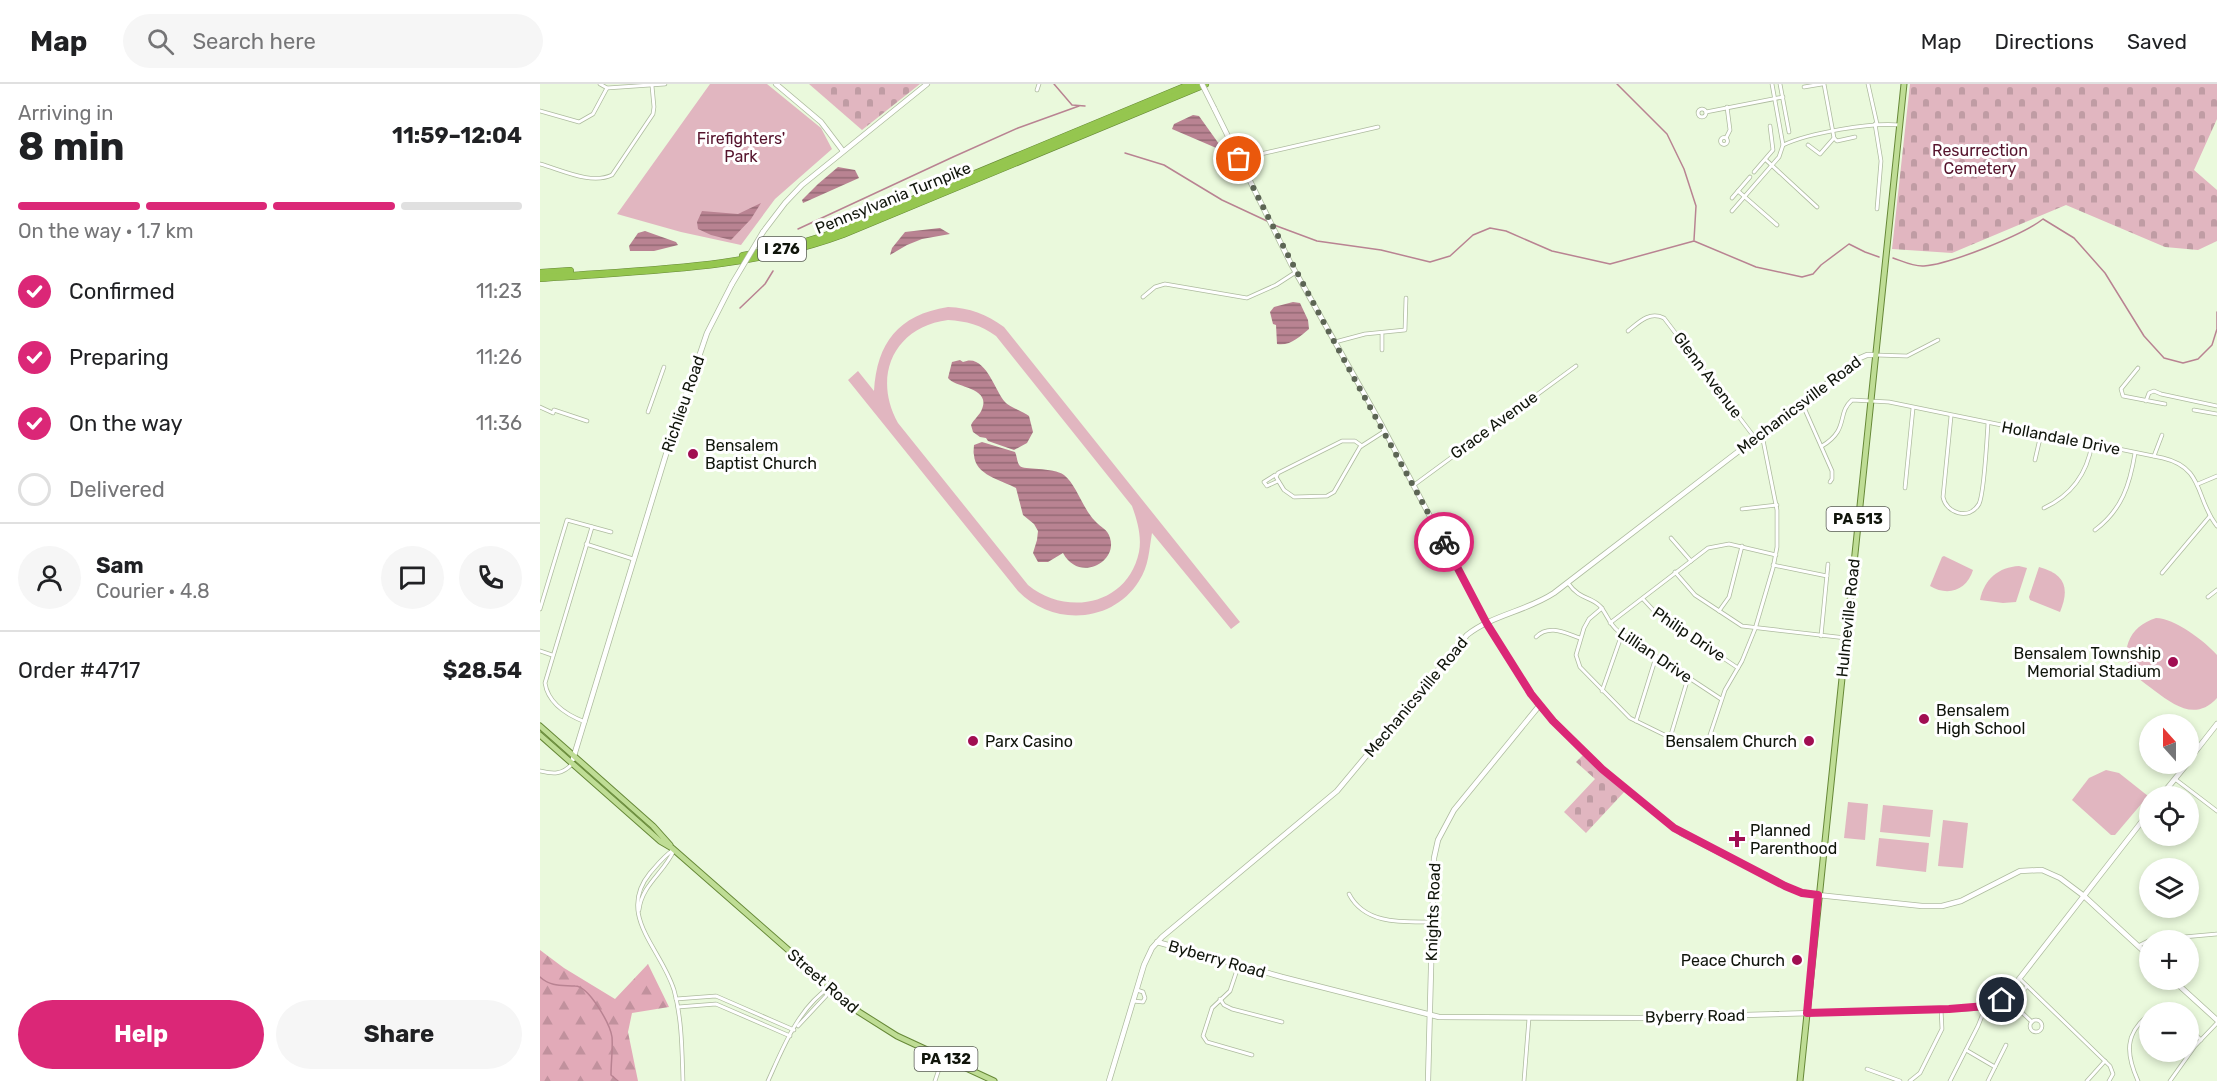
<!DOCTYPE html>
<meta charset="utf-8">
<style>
body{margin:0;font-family:Rubik,sans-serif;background:#f6f6f6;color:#202124;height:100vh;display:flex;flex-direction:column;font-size:22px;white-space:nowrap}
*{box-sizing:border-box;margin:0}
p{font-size:20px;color:#757577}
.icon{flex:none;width:33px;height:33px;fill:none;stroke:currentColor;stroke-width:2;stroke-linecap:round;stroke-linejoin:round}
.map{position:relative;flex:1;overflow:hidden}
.sheet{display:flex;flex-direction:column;background:#fff;width:540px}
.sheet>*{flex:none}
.needle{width:39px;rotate:339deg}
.controls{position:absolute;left:1599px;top:630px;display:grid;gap:12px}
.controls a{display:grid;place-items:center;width:60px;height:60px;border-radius:50%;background:#fff;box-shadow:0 3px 9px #0003;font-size:30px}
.pin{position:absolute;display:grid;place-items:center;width:51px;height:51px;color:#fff;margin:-26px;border:3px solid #fff;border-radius:50%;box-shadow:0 2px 6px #0007}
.courier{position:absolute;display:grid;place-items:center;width:60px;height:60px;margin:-30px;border:4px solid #db2777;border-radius:50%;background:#fff;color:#222;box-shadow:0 2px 8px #0007}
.headline em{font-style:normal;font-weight:700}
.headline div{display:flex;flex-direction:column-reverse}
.headline{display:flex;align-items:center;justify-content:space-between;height:102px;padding:0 18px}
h1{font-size:39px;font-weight:700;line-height:45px}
.bar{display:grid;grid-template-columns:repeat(4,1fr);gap:9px 6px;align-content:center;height:72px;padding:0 18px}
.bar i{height:8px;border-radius:4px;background:#e0e0e0}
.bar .current{background:#db2777}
.bar p{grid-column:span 4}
.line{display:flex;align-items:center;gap:15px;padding:0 18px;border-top:2px solid #e0e0e0}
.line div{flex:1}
.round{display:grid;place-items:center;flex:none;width:63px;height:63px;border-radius:32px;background:#f6f6f6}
ol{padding:0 18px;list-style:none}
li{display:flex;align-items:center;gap:18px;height:66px}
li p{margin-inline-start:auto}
li .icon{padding:6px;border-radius:50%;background:#db2777;color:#fff;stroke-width:4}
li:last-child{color:#757577}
li i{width:33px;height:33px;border:3px solid #e0e0e0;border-radius:50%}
.button{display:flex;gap:12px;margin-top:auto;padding:12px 18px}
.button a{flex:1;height:69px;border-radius:36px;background:#db2777;color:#fff;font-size:24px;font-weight:700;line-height:69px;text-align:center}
.button a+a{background:#f6f6f6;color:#202124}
header{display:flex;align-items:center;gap:36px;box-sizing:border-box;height:84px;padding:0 30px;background:#fff;border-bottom:2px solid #e0e0e0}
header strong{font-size:28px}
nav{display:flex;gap:33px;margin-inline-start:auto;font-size:21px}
.search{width:420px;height:54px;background:#f6f6f6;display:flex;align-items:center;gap:15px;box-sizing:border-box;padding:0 21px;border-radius:33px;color:#757577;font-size:22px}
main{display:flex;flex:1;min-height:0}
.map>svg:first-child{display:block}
.green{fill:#e1b6c0;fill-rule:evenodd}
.forest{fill:url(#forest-firs)}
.cemetery{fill:url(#cemetery-stones)}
.water{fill:url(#water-rules)}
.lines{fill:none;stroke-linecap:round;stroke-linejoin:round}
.stream{stroke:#b98392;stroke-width:1.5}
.street-casing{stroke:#aebb9f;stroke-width:4.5}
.secondary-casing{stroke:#aebb9f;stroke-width:6}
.primary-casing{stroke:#668837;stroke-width:7}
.highway-casing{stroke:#668837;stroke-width:8}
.street{stroke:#fff;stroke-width:3}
.secondary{stroke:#fff;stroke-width:4.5}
.primary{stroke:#bfdd95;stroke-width:5}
.highway{stroke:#95c64f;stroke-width:7}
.secondary-bridge-casing{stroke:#aebb9f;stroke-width:6;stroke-linecap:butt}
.secondary-bridge{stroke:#fff;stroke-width:4.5}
.done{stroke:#5c6554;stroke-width:6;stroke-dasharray:0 10.8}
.route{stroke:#db2777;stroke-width:8}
.poi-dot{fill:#a10e52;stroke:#fff;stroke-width:2}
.labels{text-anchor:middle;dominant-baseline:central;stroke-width:6;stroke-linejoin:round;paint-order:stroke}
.shield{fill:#fff;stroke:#585b54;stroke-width:1.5}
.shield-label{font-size:15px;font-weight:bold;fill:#10150b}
.park-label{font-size:16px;fill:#56142d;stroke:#fff}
.street-label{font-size:16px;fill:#10150b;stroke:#fff}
.poi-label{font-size:16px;fill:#10150b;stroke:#fff;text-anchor:start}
</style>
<header>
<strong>Map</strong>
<div class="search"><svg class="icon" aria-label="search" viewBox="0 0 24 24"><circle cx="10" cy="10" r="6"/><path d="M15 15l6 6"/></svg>Search here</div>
<nav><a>Map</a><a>Directions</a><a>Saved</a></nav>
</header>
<main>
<section class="sheet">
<div class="headline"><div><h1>8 min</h1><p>Arriving in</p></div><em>11:59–12:04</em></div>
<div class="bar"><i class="current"></i><i class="current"></i><i class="current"></i><i></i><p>On the way · 1.7 km</p></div>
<ol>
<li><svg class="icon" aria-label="check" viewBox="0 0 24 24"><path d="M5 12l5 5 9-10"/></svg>Confirmed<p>11:23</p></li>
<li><svg class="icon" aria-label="check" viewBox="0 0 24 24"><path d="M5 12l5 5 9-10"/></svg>Preparing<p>11:26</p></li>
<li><svg class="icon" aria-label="check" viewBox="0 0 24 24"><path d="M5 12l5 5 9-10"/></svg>On the way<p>11:36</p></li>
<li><i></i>Delivered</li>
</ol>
<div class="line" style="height:108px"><a class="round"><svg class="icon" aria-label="person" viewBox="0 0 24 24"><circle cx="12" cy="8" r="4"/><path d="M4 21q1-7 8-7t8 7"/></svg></a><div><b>Sam</b><p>Courier · 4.8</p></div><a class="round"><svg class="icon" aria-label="chat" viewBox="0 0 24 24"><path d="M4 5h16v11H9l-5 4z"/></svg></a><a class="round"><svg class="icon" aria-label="phone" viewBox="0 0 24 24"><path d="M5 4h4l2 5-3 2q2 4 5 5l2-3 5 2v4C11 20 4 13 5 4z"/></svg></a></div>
<div class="line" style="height:78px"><div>Order #4717</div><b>$28.54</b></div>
<div class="button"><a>Help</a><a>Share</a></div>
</section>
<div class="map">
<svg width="1677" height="997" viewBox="0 0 1677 997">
<defs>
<pattern id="forest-firs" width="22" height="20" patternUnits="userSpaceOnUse" patternTransform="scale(1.5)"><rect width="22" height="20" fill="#e2aab8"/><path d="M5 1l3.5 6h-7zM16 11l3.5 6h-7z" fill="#c1919d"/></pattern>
<pattern id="cemetery-stones" width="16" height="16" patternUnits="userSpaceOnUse" patternTransform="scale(1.5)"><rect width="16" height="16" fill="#e1b6c0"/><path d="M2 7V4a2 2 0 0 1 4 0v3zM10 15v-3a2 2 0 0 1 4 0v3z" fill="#c09ca4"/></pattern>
<pattern id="water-rules" width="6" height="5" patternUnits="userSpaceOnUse" patternTransform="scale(1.5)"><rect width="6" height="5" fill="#b98392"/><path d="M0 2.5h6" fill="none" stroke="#956a75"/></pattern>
</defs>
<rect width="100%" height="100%" fill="#eaf9dc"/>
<g class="green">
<path d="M170 0H227L281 44 292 65 235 115 201 161 141 148 77 130Z"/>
<path d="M408 223C430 224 446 230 464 243L700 538 691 545 612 449C609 466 609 482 599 497 572 540 512 542 478 507L308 296 318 287 334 307C337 259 358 231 408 223ZM408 236C426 237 441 241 456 252L592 422C597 436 602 452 599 468 588 521 527 533 488 501L358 339C332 292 354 243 408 236Z"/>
<path d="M1404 472 1433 486C1427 506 1408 513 1390 502L1402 473Z"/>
<path d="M1479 482 1487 484 1476 518 1463 519 1440 516C1444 495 1459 483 1479 482Z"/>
<path d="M1499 483C1525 490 1530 504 1520 528L1490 516 1489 513Z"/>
<path d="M1616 534C1634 534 1665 557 1677 571V614C1656 637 1635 622 1615 607 1609 602 1602 598 1597 593 1576 570 1589 542 1616 534Z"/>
<path d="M1566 686 1579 689 1608 712 1575 751H1571L1532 716 1549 694Z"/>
<path d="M1308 718 1328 720 1325 756 1304 754Z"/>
<path d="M1343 721 1393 726 1390 753 1340 748Z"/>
<path d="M1403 736 1428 739 1423 784 1398 782Z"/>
<path d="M1339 754 1389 759 1386 788 1336 782Z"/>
</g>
<path class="forest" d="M0 866 24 884 75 915 108 880 129 923 92 929 88 948 98 997H0Z"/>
<g class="cemetery">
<path d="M269 0H380L322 46Z"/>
<path d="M1370 0H1677V35L1654 86 1677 106V157L1658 166 1625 163 1526 121 1412 169 1352 165Z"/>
<path d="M1045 669 1086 706 1046 749 1024 728 1055 695 1036 678Z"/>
</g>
<g class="water">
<path d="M653 31 659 32 679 60 681 66 632 45 634 40Z"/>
<path d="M298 83 315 86 319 94 263 119 262 116 278 100Z"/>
<path d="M221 119 211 135 191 156 171 151 158 145 157 138 162 127 198 130Z"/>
<path d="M400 144 410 150 382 155 367 161 350 171 352 164 365 148Z"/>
<path d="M105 147 136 158 138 161 114 167H90L89 162 98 149Z"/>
<path d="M753 218 760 219 768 236 769 245C759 253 751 262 737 260L736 241 733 240 730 228 734 223Z"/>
<path d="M420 276 423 278C445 268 455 307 465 318 469 323 483 327 489 332L493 348 487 359 474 366 448 357 446 354 440 353 433 348 431 341C434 335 440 331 442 325 451 303 415 304 408 294L412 278Z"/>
<path d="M442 358 475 368C477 372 477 379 480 382 483 386 513 383 524 391 536 400 543 425 555 437 560 443 568 445 570 454 578 478 539 499 523 469L508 478H498L493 469 497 456 498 447 494 440 483 431 476 404C461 396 435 391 434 371 433 368 434 364 434 361Z"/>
</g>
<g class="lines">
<g class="stream">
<path d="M514 0 532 21 545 22"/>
<path d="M1077 0 1127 50 1144 85 1156 122 1154 156"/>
<path d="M585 69 624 81 682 116 727 137"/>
<path d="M734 141 777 157 841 166 890 178 910 172 933 151 950 144 966 147 1012 167 1070 180 1154 157 1216 183 1262 193 1273 190 1281 181 1309 160 1325 168 1339 173"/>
<path d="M258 145 413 73 478 44 539 22"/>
<path d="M1353 174C1362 177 1374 183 1384 182 1410 180 1483 151 1503 135L1534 154 1565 189 1604 252 1624 274 1643 279 1658 275 1672 261 1677 245V228"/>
<path d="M200 224 225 200 233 187"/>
<path d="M0 893C11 903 22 901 35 902 49 902 70 940 72 953 73 965 71 978 71 991L78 997"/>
</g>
<g class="street-casing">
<g id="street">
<path d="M60 0 67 4 125 0"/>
<path d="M1232 0 1243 61"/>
<path d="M1240 0 1249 48"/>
<path d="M1328 0 1337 40"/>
<path d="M1264 3 1282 0"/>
<path d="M497 6 499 0"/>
<circle cx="1162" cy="29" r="4"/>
<path d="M0 27 39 38 53 30 67 4"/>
<path d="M1166 28 1243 13"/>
<path d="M1335 40 1341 77 1337 125"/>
<circle cx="1184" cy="57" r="3.5"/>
<path d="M1186 54 1190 46 1187 23"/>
<path d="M1294 54 1297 57 1315 53"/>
<path d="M1268 61 1280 70 1294 54 1284 0"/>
<path d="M699 75 838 43"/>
<path d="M1226 76 1277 123"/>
<path d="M0 80C22 86 51 101 72 91L113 30 114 23 112 2"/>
<path d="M1214 88 1233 66 1230 42"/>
<path d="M1198 107 1237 141"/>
<path d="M1192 114 1210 93"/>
<path d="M1192 127 1239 73 1243 61C1269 49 1331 38 1360 41"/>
<path d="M603 213 615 203 625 200 707 214 736 201 756 188"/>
<path d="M1088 247C1099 238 1109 227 1124 234L1215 354"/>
<path d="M842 250V266"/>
<path d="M795 258 825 250 865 246 866 214"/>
<path d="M1336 271 1367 272 1398 256"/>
<path d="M1598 284 1581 305 1583 312 1625 320"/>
<path d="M1606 317 1609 309 1614 307 1621 310 1677 322"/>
<path d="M1262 319 1292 387V395L1290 398"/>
<path d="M0 323 13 329 14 326 47 337"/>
<path d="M1654 326 1677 330"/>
<path d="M108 328 124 283"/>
<path d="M1411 332 1403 413C1406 429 1429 437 1439 420 1444 410 1447 355 1448 339"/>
<path d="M822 362 815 357H802L738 389 736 393 744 406 754 413 787 412 794 408 820 363 845 347"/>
<path d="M1282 362C1310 345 1296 330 1312 316L1349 318 1623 374C1665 384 1655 415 1677 442"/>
<path d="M1614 372 1622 351"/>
<path d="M1495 376 1501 350"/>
<path d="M735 391 724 398 727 402 738 397"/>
<path d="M1658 400 1677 392"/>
<path d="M874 401 1036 282"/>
<path d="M1365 404 1373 324"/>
<path d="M1504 424C1532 411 1547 390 1552 360"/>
<path d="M1202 425 1237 421"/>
<path d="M1555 446C1582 426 1590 400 1595 369"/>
<path d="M1131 454 1151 477"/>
<path d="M46 460 93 475"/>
<path d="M1233 481 1287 492"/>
<path d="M1135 488 1155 511 1202 542 1306 554"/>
<path d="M1622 489 1670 432"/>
<path d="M1028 499C1040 516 1050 512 1060 522 1067 530 1069 540 1078 547L1181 615"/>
<path d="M1668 513 1677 506"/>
<path d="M1103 515 1116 529 1198 584"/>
<path d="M1062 524 1049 535 1044 544 1036 571 1040 583 1090 634 1147 662H1159L1169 654 1185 606 1202 577 1215 545 1233 484 1237 463V426L1222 351"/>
<path d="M0 525 27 436 71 448"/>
<path d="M1179 527 1189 513 1202 462"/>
<path d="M1070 539 1168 464 1189 460 1236 471"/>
<path d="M1281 552 1288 480"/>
<path d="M996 553C1009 540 1025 549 1040 554"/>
<path d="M0 567 12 571"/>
<path d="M1062 607 1082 550"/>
<path d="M1096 637 1116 573"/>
<path d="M45 638C27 631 8 619 5 599L52 443"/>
<path d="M1130 654 1148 594"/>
<path d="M0 687C13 690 22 691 32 680"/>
<path d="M1635 695 1677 727"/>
<path d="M133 766C124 772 117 781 110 789 76 831 121 864 134 906 142 935 142 967 143 997"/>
<path d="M809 810C825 841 863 838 893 838"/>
<path d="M99 826C102 800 125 788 134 766"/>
<path d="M1598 862 1610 856 1677 850"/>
<path d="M699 880 690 907 672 924 663 952 667 958 712 971"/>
<path d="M1480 895 1570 982 1573 990 1569 997"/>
<path d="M1487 902 1475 918 1476 923 1492 938"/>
<path d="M136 915 176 912 254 946"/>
<path d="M680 915 684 921 692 925 742 938"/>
<path d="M593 917 603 918 605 914 603 908 597 906"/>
<path d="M138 923 176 920 250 952"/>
<path d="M1611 928 1622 926 1631 928"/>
<circle cx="1496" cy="942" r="6"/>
<path d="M258 942 286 912 290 904"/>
<path d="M1648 943 1661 956"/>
<path d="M1426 966 1455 983"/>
<path d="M1327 985 1360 997"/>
<path d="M228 997C243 964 258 924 290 903"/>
<path d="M395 997 403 973"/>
<path d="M984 997 989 934"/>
<path d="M1370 997 1380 989 1402 945 1401 925"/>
<path d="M1410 997 1438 942 1446 922"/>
<path d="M1448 997 1466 961"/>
<path d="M1547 997 1565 977"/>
<path d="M1598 997C1586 970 1584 949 1610 930"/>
<path d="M1630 997 1655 962 1677 939"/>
</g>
</g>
<g class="secondary-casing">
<g id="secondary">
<path d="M236 0 281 38 303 67"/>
<path d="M674 24 751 180 840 338 947 540 999 622 1062 685 1141 749 1256 807 1278 811 1382 822H1402L1421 817 1480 787 1502 786 1520 794 1544 812 1610 873"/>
<path d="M223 148 245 119 262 101 387 0"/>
<path d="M33 675 127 367 167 249 192 200"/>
<path d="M1648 677 1677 640"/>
<path d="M1621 712 1647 680"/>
<path d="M617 858 742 893 899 933 1100 934 1409 925C1427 924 1451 926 1465 913L1610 727"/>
<path d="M1633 896 1677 936"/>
<path d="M569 997 604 881 612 864 622 853 797 707 927 551C952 531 987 527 1014 509L1320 274 1327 271H1335"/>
<path d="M888 997 894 774 898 756 914 726 999 622"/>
</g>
</g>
<g class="primary-casing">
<g id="primary">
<path d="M0 642 113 742 130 761"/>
<path d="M0 651 120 757 132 764 319 928 357 952 454 997"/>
<path d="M1260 997 1364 0"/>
</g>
</g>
<g class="highway-casing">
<g id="highway">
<path d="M203 172 246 164 288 151 652 0"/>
<path d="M0 189 30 187"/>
<path d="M0 194C102 186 206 186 303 150L665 0"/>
</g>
</g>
<use href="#street" class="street"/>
<use href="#secondary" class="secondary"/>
<use href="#primary" class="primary"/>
<use href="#highway" class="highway"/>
<g class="secondary-bridge-casing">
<g id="secondary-bridge">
<path d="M662 0 674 24"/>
<path d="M192 200 223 148"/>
</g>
</g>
<use href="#secondary-bridge" class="secondary-bridge"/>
</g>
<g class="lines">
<path class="done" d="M699 75C763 205 835 331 904 458"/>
<path class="route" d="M904 458 947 540 991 610 1013 637 1062 685 1134 744 1245 802 1262 809 1278 811 1267 929 1409 925 1446 922 1462 916"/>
</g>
<g class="poi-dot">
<circle cx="153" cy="370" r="6"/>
<circle cx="1633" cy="578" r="6"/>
<circle cx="1384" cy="635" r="6"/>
<circle cx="433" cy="657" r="6"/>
<circle cx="1269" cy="657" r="6"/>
<path d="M1194 746h6v6h6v6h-6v6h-6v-6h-6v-6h6z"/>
<circle cx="1257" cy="876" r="6"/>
</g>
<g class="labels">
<g class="shield">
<rect x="218" y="153" width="48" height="24" rx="4.5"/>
<rect x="1286.5" y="423" width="63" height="24" rx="4.5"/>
<rect x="374.5" y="963" width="63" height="24" rx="4.5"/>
</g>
<g class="shield-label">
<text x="242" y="165">I 276</text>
<text x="1318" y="435">PA 513</text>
<text x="406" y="975">PA 132</text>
</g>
<g class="park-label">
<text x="201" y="54">Firefighters'<tspan x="201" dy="18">Park</tspan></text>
<text x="1440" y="66">Resurrection<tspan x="1440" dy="18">Cemetery</tspan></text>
</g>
<g class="street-label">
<text transform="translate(353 114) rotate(-22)">Pennsylvania Turnpike</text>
<text transform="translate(1168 291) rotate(53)">Glenn Avenue</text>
<text transform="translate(143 320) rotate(-71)">Richlieu Road</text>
<text transform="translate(1259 321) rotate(-37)">Mechanicsville Road</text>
<text transform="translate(954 341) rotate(-36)">Grace Avenue</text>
<text transform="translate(1521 354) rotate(11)">Hollandale Drive</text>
<text transform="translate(1308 534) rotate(-84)">Hulmeville Road</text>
<text transform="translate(1149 550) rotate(34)">Philip Drive</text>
<text transform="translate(1115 571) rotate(34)">Lillian Drive</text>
<text transform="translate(876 613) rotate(-50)">Mechanicsville Road</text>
<text transform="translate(893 828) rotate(-88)">Knights Road</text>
<text transform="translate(677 875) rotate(16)">Byberry Road</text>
<text transform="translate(283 897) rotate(41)">Street Road</text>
<text transform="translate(1155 932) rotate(-1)">Byberry Road</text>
</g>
<g class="poi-label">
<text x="165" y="361">Bensalem<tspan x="165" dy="18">Baptist Church</tspan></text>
<text x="1621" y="569" text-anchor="end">Bensalem Township<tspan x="1621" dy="18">Memorial Stadium</tspan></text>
<text x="1396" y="626">Bensalem<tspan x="1396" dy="18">High School</tspan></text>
<text x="445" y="657">Parx Casino</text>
<text x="1257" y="657" text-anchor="end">Bensalem Church</text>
<text x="1210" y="746">Planned<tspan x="1210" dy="18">Parenthood</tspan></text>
<text x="1245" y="876" text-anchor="end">Peace Church</text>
</g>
</g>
</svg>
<div class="controls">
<a><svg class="needle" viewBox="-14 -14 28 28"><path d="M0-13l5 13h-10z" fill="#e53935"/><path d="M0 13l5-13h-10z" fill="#757577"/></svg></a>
<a><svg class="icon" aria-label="locate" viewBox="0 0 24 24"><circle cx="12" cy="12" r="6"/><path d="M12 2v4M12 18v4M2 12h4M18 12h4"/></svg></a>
<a><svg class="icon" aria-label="layers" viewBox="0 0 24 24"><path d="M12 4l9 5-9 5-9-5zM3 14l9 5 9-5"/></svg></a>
<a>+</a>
<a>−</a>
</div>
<div class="pin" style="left:699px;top:75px;background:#ea580c"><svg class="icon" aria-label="bag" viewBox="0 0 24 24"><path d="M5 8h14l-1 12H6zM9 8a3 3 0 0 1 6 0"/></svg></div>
<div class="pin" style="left:1462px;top:916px;background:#1f2937"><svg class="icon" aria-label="home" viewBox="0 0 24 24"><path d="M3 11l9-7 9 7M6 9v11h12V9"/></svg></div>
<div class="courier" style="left:904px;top:458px"><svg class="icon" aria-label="bike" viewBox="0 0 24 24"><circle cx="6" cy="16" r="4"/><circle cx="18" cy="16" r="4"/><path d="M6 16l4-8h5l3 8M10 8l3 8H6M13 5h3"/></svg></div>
</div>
</main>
